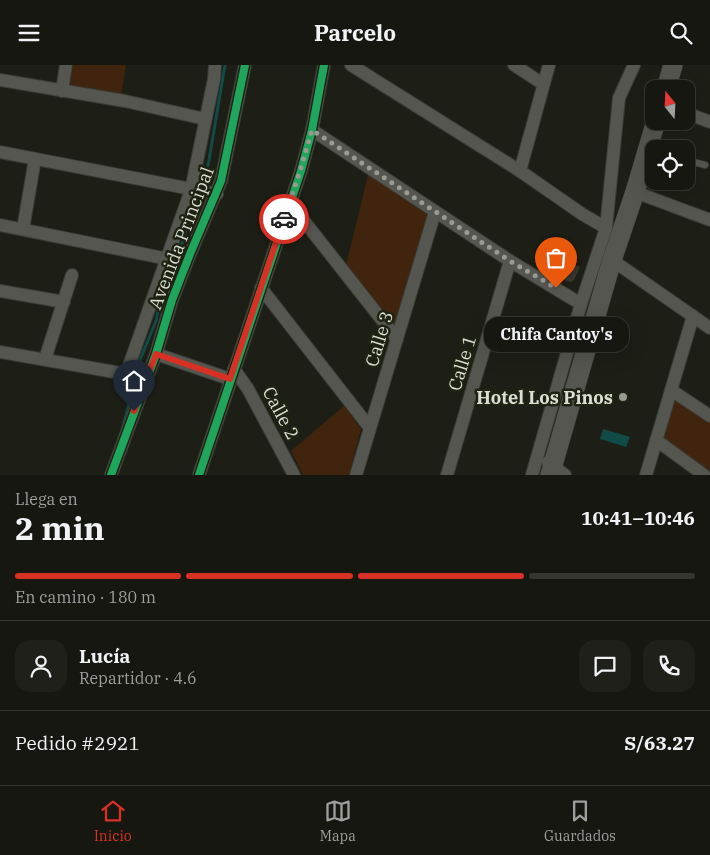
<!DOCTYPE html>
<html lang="es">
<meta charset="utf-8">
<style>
body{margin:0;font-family:"IBM Plex Serif",serif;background:#1f2019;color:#f1f3f6;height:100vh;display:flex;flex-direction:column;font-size:19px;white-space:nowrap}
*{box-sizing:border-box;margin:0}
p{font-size:16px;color:#9e9f9f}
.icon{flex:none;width:28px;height:28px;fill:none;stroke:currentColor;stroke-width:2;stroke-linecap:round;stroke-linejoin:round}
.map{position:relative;height:410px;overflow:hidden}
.sheet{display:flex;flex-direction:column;background:#161710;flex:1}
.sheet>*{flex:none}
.needle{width:32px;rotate:342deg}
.tools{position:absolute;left:645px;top:15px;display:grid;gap:10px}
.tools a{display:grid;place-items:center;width:50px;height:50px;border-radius:10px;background:#161710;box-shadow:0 5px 20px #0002,0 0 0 1px #353630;font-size:25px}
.pin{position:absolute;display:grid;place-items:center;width:42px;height:42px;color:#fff;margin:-51px -21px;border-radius:50% 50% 50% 0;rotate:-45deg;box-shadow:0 0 5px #0007}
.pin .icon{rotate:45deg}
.courier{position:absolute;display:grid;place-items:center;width:50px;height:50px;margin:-25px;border:4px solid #d93025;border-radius:50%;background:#fff;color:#222;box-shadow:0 1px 6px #0007}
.bubble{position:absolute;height:35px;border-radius:15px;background:#161710;box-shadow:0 5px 20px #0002,0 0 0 1px #353630;font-size:16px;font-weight:800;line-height:35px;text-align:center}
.head em{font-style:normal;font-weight:800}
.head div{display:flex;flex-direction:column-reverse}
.head{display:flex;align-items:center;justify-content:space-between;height:85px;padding:0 15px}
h1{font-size:32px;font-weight:800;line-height:38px}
.bar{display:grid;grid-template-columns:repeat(4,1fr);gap:8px 5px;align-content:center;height:60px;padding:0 15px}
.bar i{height:6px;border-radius:4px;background:#353630}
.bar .active{background:#d93025}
.bar p{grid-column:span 4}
.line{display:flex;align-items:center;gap:12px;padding:0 15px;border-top:1px solid #353630}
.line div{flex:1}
.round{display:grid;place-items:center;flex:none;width:52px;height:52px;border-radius:15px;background:#1f2019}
header{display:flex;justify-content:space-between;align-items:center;height:65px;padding:0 15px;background:#161710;font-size:22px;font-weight:800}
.dock{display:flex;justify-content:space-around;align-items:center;height:70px;border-top:1px solid #353630;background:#161710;font-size:14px;color:#9e9f9f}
.dock a{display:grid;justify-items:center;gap:2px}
.dock .active{color:#d93025}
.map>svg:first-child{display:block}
.green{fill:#41240d}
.water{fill:#114b47}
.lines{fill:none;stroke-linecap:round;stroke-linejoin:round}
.stream{stroke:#114b47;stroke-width:3}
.building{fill:#37362f}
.lane-casing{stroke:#393b35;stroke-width:8}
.street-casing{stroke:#393b35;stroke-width:14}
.secondary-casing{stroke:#393b35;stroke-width:20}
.lane{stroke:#54564f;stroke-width:6}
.street{stroke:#54564f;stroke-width:12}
.secondary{stroke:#54564f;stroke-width:19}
.cycleway-casing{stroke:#1e2312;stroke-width:11}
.cycleway{stroke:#20a55d;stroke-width:8}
.done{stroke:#989b91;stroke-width:5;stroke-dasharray:0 9}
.route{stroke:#d93025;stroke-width:6}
.poi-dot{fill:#989b91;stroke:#1e2312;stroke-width:2}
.labels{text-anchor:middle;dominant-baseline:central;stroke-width:5;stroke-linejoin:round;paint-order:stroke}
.street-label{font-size:18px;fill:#dbded3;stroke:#1e2312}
.poi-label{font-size:18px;font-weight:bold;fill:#dbded3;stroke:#1e2312;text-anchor:end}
</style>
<header><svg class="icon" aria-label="menu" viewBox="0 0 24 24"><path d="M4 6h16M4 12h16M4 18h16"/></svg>Parcelo<svg class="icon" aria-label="search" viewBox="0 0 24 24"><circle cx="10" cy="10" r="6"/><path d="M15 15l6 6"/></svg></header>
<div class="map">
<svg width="710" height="410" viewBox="0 0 710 410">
<rect width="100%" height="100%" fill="#1d1f16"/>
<g class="green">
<path d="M73 0H126L121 31 70 22Z"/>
<path d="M368 110 429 150 395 263 346 201Z"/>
<path d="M673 330 710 356V410L660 374Z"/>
<path d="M344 341 361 364 349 410H303L291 386Z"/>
</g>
<path class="water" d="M603 364 630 372 626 382 600 374Z"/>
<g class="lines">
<g class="stream">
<path d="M203 122 209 95 225 0"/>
<path d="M137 308 138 300 156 256 161 230 179 189 189 155 200 135 201 128"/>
<path d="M123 361 136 314"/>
</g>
</g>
<path class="building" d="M544 188 580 202 574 215 571 217 566 216 544 200Z"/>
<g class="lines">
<g class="lane-casing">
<path id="lane" d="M686 95 705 100"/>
</g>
<g class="street-casing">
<g id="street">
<path d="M351 0 520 106 582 149 606 163"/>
<path d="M514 0 543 19"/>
<path d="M0 15 125 36 205 54"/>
<path d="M62 26 66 0"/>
<path d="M686 48 710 57"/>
<path d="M312 65 510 196 581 239"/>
<path d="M0 87 217 129"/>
<path d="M520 106 549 0"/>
<path d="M635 127 710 155"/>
<path d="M289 137 397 274"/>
<path d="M0 160 168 194"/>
<path d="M23 164 35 94"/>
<path d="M612 195 710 263"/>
<path d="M261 223 370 363"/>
<path d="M0 226 64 237"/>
<path d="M0 287 126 309 146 314"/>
<path d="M156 289 230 314"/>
<path d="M45 294 72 210"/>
<path d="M234 304 248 324 294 410"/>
<path d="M126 309 191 125 214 14 215 0"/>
<path d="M671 325 710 351"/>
<path d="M656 375 704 410"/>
<path d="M548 397 565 410"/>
<path d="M111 410 156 289 172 235 190 189 221 116 245 0"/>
<path d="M199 410 301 106 312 65 324 0"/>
<path d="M356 410 435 147"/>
<path d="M447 410 510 196"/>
<path d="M532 410 581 239 606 163 619 33 634 0"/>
<path d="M646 410 693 251"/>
</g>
</g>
<g class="secondary-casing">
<g id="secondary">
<path d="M666 24 673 0"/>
<path d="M550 410 612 195 635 127 656 56"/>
</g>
</g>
<use href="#lane" class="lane"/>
<use href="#street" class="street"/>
<use href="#secondary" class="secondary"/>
<g class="cycleway-casing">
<g id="cycleway">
<path d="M111 410 156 289 172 235 190 189 221 116 245 0"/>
<path d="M199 410 301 106 312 65 324 0"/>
</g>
</g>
<use href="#cycleway" class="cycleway"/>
</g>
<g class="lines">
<path class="done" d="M284 154 300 106 312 65 510 196 556 223"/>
<path class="route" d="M134 346 156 289 230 314 284 154"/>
</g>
<circle class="poi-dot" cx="623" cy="332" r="5"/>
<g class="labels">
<g class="street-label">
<text transform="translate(181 173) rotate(-69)">Avenida Principal</text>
<text transform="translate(379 274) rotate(-73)">Calle 3</text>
<text transform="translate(462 298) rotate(-73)">Calle 1</text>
<text transform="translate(281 348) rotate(62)">Calle 2</text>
</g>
<g class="poi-label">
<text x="613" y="332">Hotel Los Pinos</text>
</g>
</g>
</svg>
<div class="tools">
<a><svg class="needle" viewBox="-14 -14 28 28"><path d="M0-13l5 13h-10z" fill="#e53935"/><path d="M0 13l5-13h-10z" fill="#9e9f9f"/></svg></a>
<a><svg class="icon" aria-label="locate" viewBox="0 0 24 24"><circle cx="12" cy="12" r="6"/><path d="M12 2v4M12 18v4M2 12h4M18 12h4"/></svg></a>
</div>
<div class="pin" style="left:556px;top:223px;background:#ea580c"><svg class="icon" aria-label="bag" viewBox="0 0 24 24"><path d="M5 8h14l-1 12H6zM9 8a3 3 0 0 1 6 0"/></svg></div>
<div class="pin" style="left:134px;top:346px;background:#1f2937"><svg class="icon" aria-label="home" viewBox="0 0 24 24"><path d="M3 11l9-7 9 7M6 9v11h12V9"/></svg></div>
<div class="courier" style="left:284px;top:154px"><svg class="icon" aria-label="car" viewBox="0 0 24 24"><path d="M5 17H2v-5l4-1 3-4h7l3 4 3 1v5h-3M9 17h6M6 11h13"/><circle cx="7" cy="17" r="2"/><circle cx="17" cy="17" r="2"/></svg></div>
<div class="bubble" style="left:484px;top:252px;width:145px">Chifa Cantoy's</div>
</div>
<section class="sheet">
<div class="head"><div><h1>2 min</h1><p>Llega en</p></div><em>10:41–10:46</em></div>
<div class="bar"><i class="active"></i><i class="active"></i><i class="active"></i><i></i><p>En camino · 180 m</p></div>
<div class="line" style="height:90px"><a class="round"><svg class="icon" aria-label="person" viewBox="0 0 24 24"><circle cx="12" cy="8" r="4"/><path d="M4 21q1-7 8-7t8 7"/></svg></a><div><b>Lucía</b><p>Repartidor · 4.6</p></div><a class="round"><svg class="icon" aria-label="chat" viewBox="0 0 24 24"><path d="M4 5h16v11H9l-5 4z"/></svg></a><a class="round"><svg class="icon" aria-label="phone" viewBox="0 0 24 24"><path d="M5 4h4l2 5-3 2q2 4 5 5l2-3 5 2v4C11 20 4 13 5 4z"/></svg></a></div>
<div class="line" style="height:65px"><div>Pedido #2921</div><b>S/63.27</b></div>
</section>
<nav class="dock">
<a class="active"><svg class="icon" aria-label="home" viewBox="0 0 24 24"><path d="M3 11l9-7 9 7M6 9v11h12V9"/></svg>Inicio</a>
<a><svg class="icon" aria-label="map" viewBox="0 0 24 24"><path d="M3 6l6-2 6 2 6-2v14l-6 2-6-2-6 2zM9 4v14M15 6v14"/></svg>Mapa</a>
<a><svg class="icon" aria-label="saved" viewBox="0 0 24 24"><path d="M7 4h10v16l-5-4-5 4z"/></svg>Guardados</a>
</nav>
